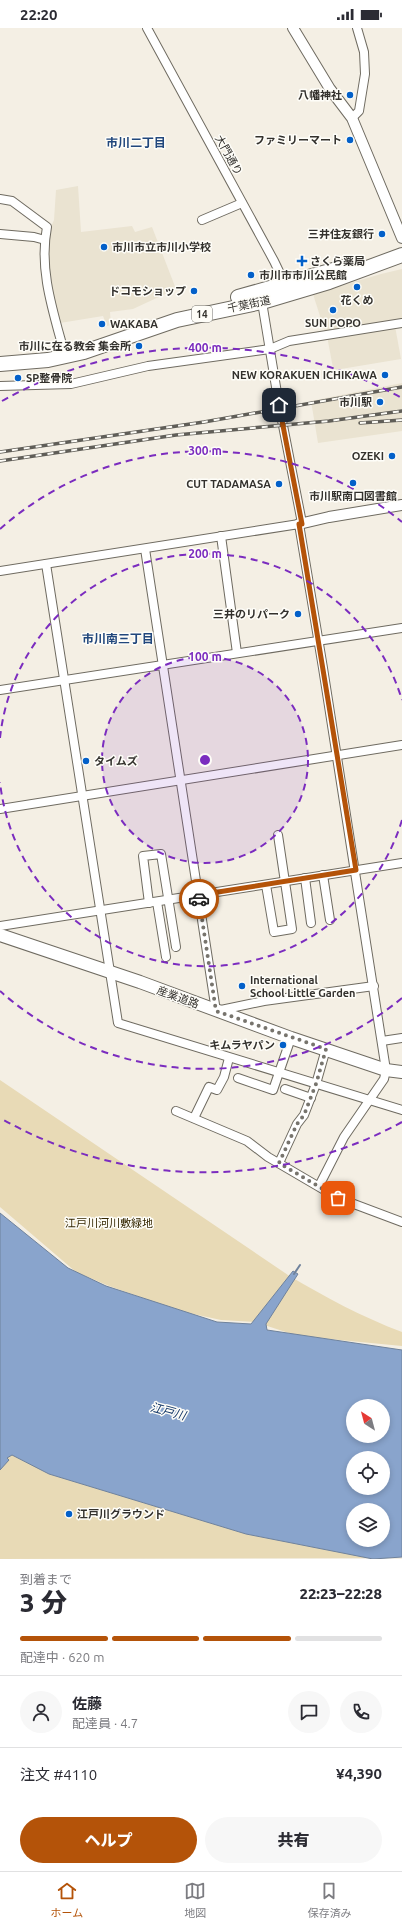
<!DOCTYPE html>
<html lang="ja">
<meta charset="utf-8">
<style>
body{margin:0;font-family:Ubuntu,"Noto Sans JP",sans-serif;background:#f7f7f7;color:#2b2b33;height:100vh;display:flex;flex-direction:column;font-size:15px;white-space:nowrap}
*{box-sizing:border-box;margin:0}
p{font-size:13px;color:#7c7c81}
.icon{flex:none;width:22px;height:22px;fill:none;stroke:currentColor;stroke-width:2;stroke-linecap:round;stroke-linejoin:round}
.map{position:relative;height:1531px;overflow:hidden}
.side{display:flex;flex-direction:column;background:#fff;flex:1}
.side>*{flex:none}
.needle{width:26px;rotate:324deg}
.buttons{position:absolute;left:346px;top:1371px;display:grid;gap:8px}
.buttons a{display:grid;place-items:center;width:44px;height:44px;border-radius:50%;background:#fff;box-shadow:0 2px 6px #0003;font-size:20px}
.pin{position:absolute;display:grid;place-items:center;width:34px;height:34px;color:#fff;margin:-17px;border-radius:8px;box-shadow:0 2px 6px #0006}
.courier{position:absolute;display:grid;place-items:center;width:40px;height:40px;margin:-20px;border:3px solid #b45309;border-radius:50%;background:#fff;color:#222;box-shadow:0 1px 5px #0007}
.headline em{font-style:normal;font-weight:800}
.headline div{display:flex;flex-direction:column-reverse}
.headline{display:flex;align-items:center;justify-content:space-between;height:68px;padding:0 20px}
h1{font-size:26px;font-weight:800;line-height:30px}
.bar{display:grid;grid-template-columns:repeat(4,1fr);gap:6px 4px;align-content:center;height:48px;padding:0 20px}
.bar i{height:5px;border-radius:3px;background:#e1e1e2}
.bar .active{background:#b45309}
.bar p{grid-column:span 4}
.line{display:flex;align-items:center;gap:10px;padding:0 20px;border-top:1px solid #e1e1e2}
.line div{flex:1}
.round{display:grid;place-items:center;flex:none;width:42px;height:42px;border-radius:21px;background:#f7f7f7}
.button{display:flex;gap:8px;margin-top:auto;padding:8px 20px}
.button a{flex:1;height:46px;border-radius:24px;background:#b45309;color:#fff;font-size:16px;font-weight:800;line-height:46px;text-align:center}
.button a+a{background:#f7f7f7;color:#2b2b33}
.status{display:flex;justify-content:space-between;align-items:center;height:28px;padding:0 20px;background:#fff;direction:ltr}
.status svg{height:11px;fill:currentColor}
.tabs{display:flex;justify-content:space-around;align-items:center;height:56px;border-top:1px solid #e1e1e2;background:#fff;font-size:11px;color:#7c7c81}
.tabs a{display:grid;justify-items:center;gap:2px}
.tabs .active{color:#b45309}
.map>svg:first-child{display:block}
.built{fill:#eae3d1}
.green{fill:#e8dab6}
.water{fill:#89a4cc;stroke:#6f829c;fill-rule:evenodd}
.lines{fill:none;stroke-linecap:round;stroke-linejoin:round}
.stream{stroke:#6f829c;stroke-width:2}
.minor-casing{stroke:#6f6b61;stroke-width:10}
.tertiary-casing{stroke:#6f6b61;stroke-width:12}
.secondary-casing{stroke:#6f6b61;stroke-width:14}
.trunk-casing{stroke:#6f6b61;stroke-width:16}
.minor{stroke:#fff;stroke-width:8}
.tertiary{stroke:#fff;stroke-width:10}
.secondary{stroke:#fff;stroke-width:12}
.trunk{stroke:#fff;stroke-width:14}
.rail-casing{stroke:#605e58;stroke-width:3.5}
.rail{stroke:#fefdf8;stroke-width:2;stroke-dasharray:6;stroke-linecap:butt}
.done{stroke:#77746d;stroke-width:4;stroke-dasharray:0 7.2}
.route{stroke:#b45309;stroke-width:5}
.ring{fill:none;stroke:#7b2cbf;stroke-width:2;stroke-dasharray:7 5}
.poi-dot{fill:#0360c9;stroke:#fefdf8;stroke-width:1.5}
.labels{text-anchor:middle;dominant-baseline:central;stroke-width:3;stroke-linejoin:round;paint-order:stroke}
.shield{fill:#fefdf8;stroke:#706e6a;stroke-width:1}
.shield-label{font-size:10px;font-weight:bold;fill:#33312d}
.poi-label{font-size:11px;font-weight:bold;fill:#33312d;stroke:#fefdf8;text-anchor:end}
.street-label{font-size:11px;fill:#33312d;stroke:#fefdf8}
.park-label{font-size:11px;fill:#352700;stroke:#fefdf8}
.neighbourhood-label{font-size:12px;font-weight:bold;fill:#21477c;stroke:#fefdf8}
.water-label{font-size:12px;font-style:italic;fill:#143869;stroke:#fefdf8}
.centre{fill:#7b2cbf;stroke:#fefdf8;stroke-width:2}
.ring-label{font-size:12px;text-anchor:middle;font-weight:bold;fill:#7b2cbf;stroke:#fefdf8;stroke-width:3;stroke-linejoin:round;paint-order:stroke}
</style>
<div class="status"><b>22:20</b><svg viewBox="0 0 49 12"><path d="M0 12V9h3v3zM5 12V6h3v6zM10 12V3h3v9zM15 12V0h3v12zM26 1h20v11H26zM47 4h2v5h-2z"/></svg></div>
<div class="map">
<svg width="402" height="1531" viewBox="0 0 402 1531">
<rect width="100%" height="100%" fill="#f4efe4"/>
<g class="built">
<path d="M78 158 81 204 132 198 135 204 152 199 176 261 133 281 110 284 111 297 107 298 103 288 60 295 52 261 49 234V203L54 192 56 162Z"/>
<path d="M402 241V291L325 304 313 266 381 246Z"/>
<path d="M395 298 401 331 335 342 333 340 327 308Z"/>
<path d="M402 355V403L318 415 311 373Z"/>
</g>
<g class="green">
<path d="M0 1052 288 1247C325 1269 362 1289 402 1304V1318L298 1308 255 1294 221 1292 184 1284 146 1271 109 1258 76 1244 0 1179Z"/>
<path d="M0 1420 49 1446 246 1506 374 1530 0 1531Z"/>
</g>
<path class="water" d="M0 1185 68 1240 106 1258 217 1294 251 1296 293 1243 298 1246 266 1296 267 1302 402 1322V1529L373 1531 246 1506 49 1446 12 1427 7 1430 9 1432 0 1442ZM353 1378H383V1408H353ZM353 1430H383V1460H353ZM353 1482H383V1512H353Z"/>
<g class="lines">
<path class="stream" d="M294 1246 300 1237"/>
<g class="minor-casing">
<g id="minor">
<path d="M147 0 274 233 286 258"/>
<path d="M352 90 359 83 365 46 364 24 357 0"/>
<path d="M0 171 12 173 47 199C39 240 52 280 63 320"/>
<path d="M202 192 242 175"/>
<path d="M0 206 34 209 45 212"/>
<path d="M262 274 279 377 302 495"/>
<path d="M0 358 71 356 148 338 270 321 289 313 402 295"/>
<path d="M221 508 237 625"/>
<path d="M145 521 216 983 264 973 374 958"/>
<path d="M46 536 118 995 402 1082"/>
<path d="M0 543 299 496 323 640 386 1042 384 1051 344 1109 319 1158"/>
<path d="M0 662 402 600"/>
<path d="M0 781 402 717"/>
<path d="M323 847 330 892"/>
<path d="M305 850 311 895"/>
<path d="M266 857 274 904 292 901 278 807"/>
<path d="M157 874 166 929"/>
<path d="M149 875 143 828 161 826 176 919"/>
<path d="M0 898 402 835"/>
<path d="M382 1013 402 1010"/>
<path d="M238 1050 273 1062 291 1010"/>
<path d="M285 1061 311 1070"/>
<path d="M176 1083 247 1113 268 1129 338 1170 402 1194"/>
<path d="M194 1090 209 1059 217 1062 224 1049 229 1030"/>
<path d="M279 1135 297 1096 304 1087 316 1056 326 1021"/>
</g>
</g>
<g class="tertiary-casing">
<g id="tertiary">
<path d="M293 0 330 61 352 90 402 210"/>
<path d="M299 496 329 489 402 477"/>
</g>
</g>
<g class="secondary-casing">
<path id="secondary" d="M0 907 140 954 291 1010 386 1042 402 1044"/>
</g>
<g class="trunk-casing">
<g id="trunk">
<path d="M238 269 351 237"/>
<path d="M0 336 48 332 84 324 177 292 262 274 329 254 402 227"/>
</g>
</g>
<use href="#minor" class="minor"/>
<use href="#tertiary" class="tertiary"/>
<use href="#secondary" class="secondary"/>
<use href="#trunk" class="trunk"/>
<g class="rail-casing">
<g id="rail">
<path d="M360 395 402 392"/>
<path d="M0 424 204 394 402 359"/>
<path d="M0 433 176 407 329 393 402 383"/>
</g>
</g>
<use href="#rail" class="rail"/>
</g>
<g class="lines">
<path class="done" d="M199 871 216 983 326 1021 316 1056 304 1087 297 1096 279 1135 338 1170"/>
<path class="route" d="M199 871V867L356 842 299 496H302L279 377"/>
</g>
<circle cx="205" cy="732" r="103" fill="#7b2cbf" fill-opacity=".12"/>
<g class="ring">
<circle cx="205" cy="732" r="103"/>
<path d="M402 792A206 206 0 0 1 0 754M0 710A206 206 0 0 1 402 672"/>
<path d="M402 970A309 309 0 0 1 0 963M0 501A309 309 0 0 1 402 494"/>
<path d="M402 1094A412 412 0 0 1 2 1091M2 373A412 412 0 0 1 402 370"/>
</g>
<g class="poi-dot">
<circle cx="350" cy="67" r="4"/>
<circle cx="350" cy="112" r="4"/>
<circle cx="382" cy="206" r="4"/>
<circle cx="104" cy="219" r="4"/>
<path d="M300 227h4v4h4v4h-4v4h-4v-4h-4v-4h4z"/>
<circle cx="251" cy="247" r="4"/>
<circle cx="357" cy="259" r="4"/>
<circle cx="194" cy="263" r="4"/>
<circle cx="333" cy="282" r="4"/>
<circle cx="102" cy="296" r="4"/>
<circle cx="139" cy="318" r="4"/>
<circle cx="385" cy="347" r="4"/>
<circle cx="18" cy="350" r="4"/>
<circle cx="380" cy="374" r="4"/>
<circle cx="392" cy="428" r="4"/>
<circle cx="353" cy="455" r="4"/>
<circle cx="279" cy="456" r="4"/>
<circle cx="298" cy="586" r="4"/>
<circle cx="86" cy="733" r="4"/>
<circle cx="242" cy="958" r="4"/>
<circle cx="283" cy="1017" r="4"/>
<circle cx="69" cy="1486" r="4"/>
</g>
<g class="labels">
<rect class="shield" x="192" y="278" width="20" height="16" rx="3"/>
<g class="shield-label">
<text x="202" y="286">14</text>
</g>
<g class="poi-label">
<text x="342" y="67">八幡神社</text>
<text x="342" y="112">ファミリーマート</text>
<text x="374" y="206">三井住友銀行</text>
<text x="112" y="219" text-anchor="start">市川市立市川小学校</text>
<text x="310" y="233" text-anchor="start">さくら薬局</text>
<text x="259" y="247" text-anchor="start">市川市市川公民館</text>
<text x="186" y="263">ドコモショップ</text>
<text x="357" y="272" text-anchor="middle">花くめ</text>
<text x="333" y="295" text-anchor="middle">SUN POPO</text>
<text x="110" y="296" text-anchor="start">WAKABA</text>
<text x="131" y="318">市川に在る教会 集会所</text>
<text x="377" y="347">NEW KORAKUEN ICHIKAWA</text>
<text x="26" y="350" text-anchor="start">SP整骨院</text>
<text x="372" y="374">市川駅</text>
<text x="384" y="428">OZEKI</text>
<text x="271" y="456">CUT TADAMASA</text>
<text x="353" y="468" text-anchor="middle">市川駅南口図書館</text>
<text x="290" y="586">三井のリパーク</text>
<text x="94" y="733" text-anchor="start">タイムズ</text>
<text x="250" y="952" text-anchor="start">International<tspan x="250" dy="13">School Little Garden</tspan></text>
<text x="275" y="1017">キムラヤパン</text>
<text x="77" y="1486" text-anchor="start">江戸川グラウンド</text>
</g>
<g class="street-label">
<text transform="translate(229 127) rotate(61)">大門通り</text>
<text transform="translate(249 276) rotate(-12)">千葉街道</text>
<text transform="translate(178 969) rotate(20)">産業道路</text>
</g>
<g class="park-label">
<text x="109" y="1195">江戸川河川敷緑地</text>
</g>
<g class="neighbourhood-label">
<text x="136" y="114">市川二丁目</text>
<text x="118" y="610">市川南三丁目</text>
</g>
<g class="water-label">
<text transform="translate(168 1383) rotate(15)">江戸川</text>
</g>
</g>
<circle cx="205" cy="732" r="6" class="centre"/>
<g class="ring-label">
<text x="205" y="324">400 m</text>
<text x="205" y="427">300 m</text>
<text x="205" y="530">200 m</text>
<text x="205" y="633">100 m</text>
</g>
</svg>
<div class="buttons">
<a><svg class="needle" viewBox="-14 -14 28 28"><path d="M0-13l5 13h-10z" fill="#e53935"/><path d="M0 13l5-13h-10z" fill="#7c7c81"/></svg></a>
<a><svg class="icon" aria-label="locate" viewBox="0 0 24 24"><circle cx="12" cy="12" r="6"/><path d="M12 2v4M12 18v4M2 12h4M18 12h4"/></svg></a>
<a><svg class="icon" aria-label="layers" viewBox="0 0 24 24"><path d="M12 4l9 5-9 5-9-5zM3 14l9 5 9-5"/></svg></a>
</div>
<div class="pin" style="left:338px;top:1170px;background:#ea580c"><svg class="icon" aria-label="bag" viewBox="0 0 24 24"><path d="M5 8h14l-1 12H6zM9 8a3 3 0 0 1 6 0"/></svg></div>
<div class="pin" style="left:279px;top:377px;background:#1f2937"><svg class="icon" aria-label="home" viewBox="0 0 24 24"><path d="M3 11l9-7 9 7M6 9v11h12V9"/></svg></div>
<div class="courier" style="left:199px;top:871px"><svg class="icon" aria-label="car" viewBox="0 0 24 24"><path d="M5 17H2v-5l4-1 3-4h7l3 4 3 1v5h-3M9 17h6M6 11h13"/><circle cx="7" cy="17" r="2"/><circle cx="17" cy="17" r="2"/></svg></div>
</div>
<section class="side">
<div class="headline"><div><h1>3 分</h1><p>到着まで</p></div><em>22:23–22:28</em></div>
<div class="bar"><i class="active"></i><i class="active"></i><i class="active"></i><i></i><p>配達中 · 620 m</p></div>
<div class="line" style="height:72px"><a class="round"><svg class="icon" aria-label="person" viewBox="0 0 24 24"><circle cx="12" cy="8" r="4"/><path d="M4 21q1-7 8-7t8 7"/></svg></a><div><b>佐藤</b><p>配達員 · 4.7</p></div><a class="round"><svg class="icon" aria-label="chat" viewBox="0 0 24 24"><path d="M4 5h16v11H9l-5 4z"/></svg></a><a class="round"><svg class="icon" aria-label="phone" viewBox="0 0 24 24"><path d="M5 4h4l2 5-3 2q2 4 5 5l2-3 5 2v4C11 20 4 13 5 4z"/></svg></a></div>
<div class="line" style="height:52px"><div>注文 #4110</div><b>¥4,390</b></div>
<div class="button"><a>ヘルプ</a><a>共有</a></div>
</section>
<nav class="tabs">
<a class="active"><svg class="icon" aria-label="home" viewBox="0 0 24 24"><path d="M3 11l9-7 9 7M6 9v11h12V9"/></svg>ホーム</a>
<a><svg class="icon" aria-label="map" viewBox="0 0 24 24"><path d="M3 6l6-2 6 2 6-2v14l-6 2-6-2-6 2zM9 4v14M15 6v14"/></svg>地図</a>
<a><svg class="icon" aria-label="saved" viewBox="0 0 24 24"><path d="M7 4h10v16l-5-4-5 4z"/></svg>保存済み</a>
</nav>
